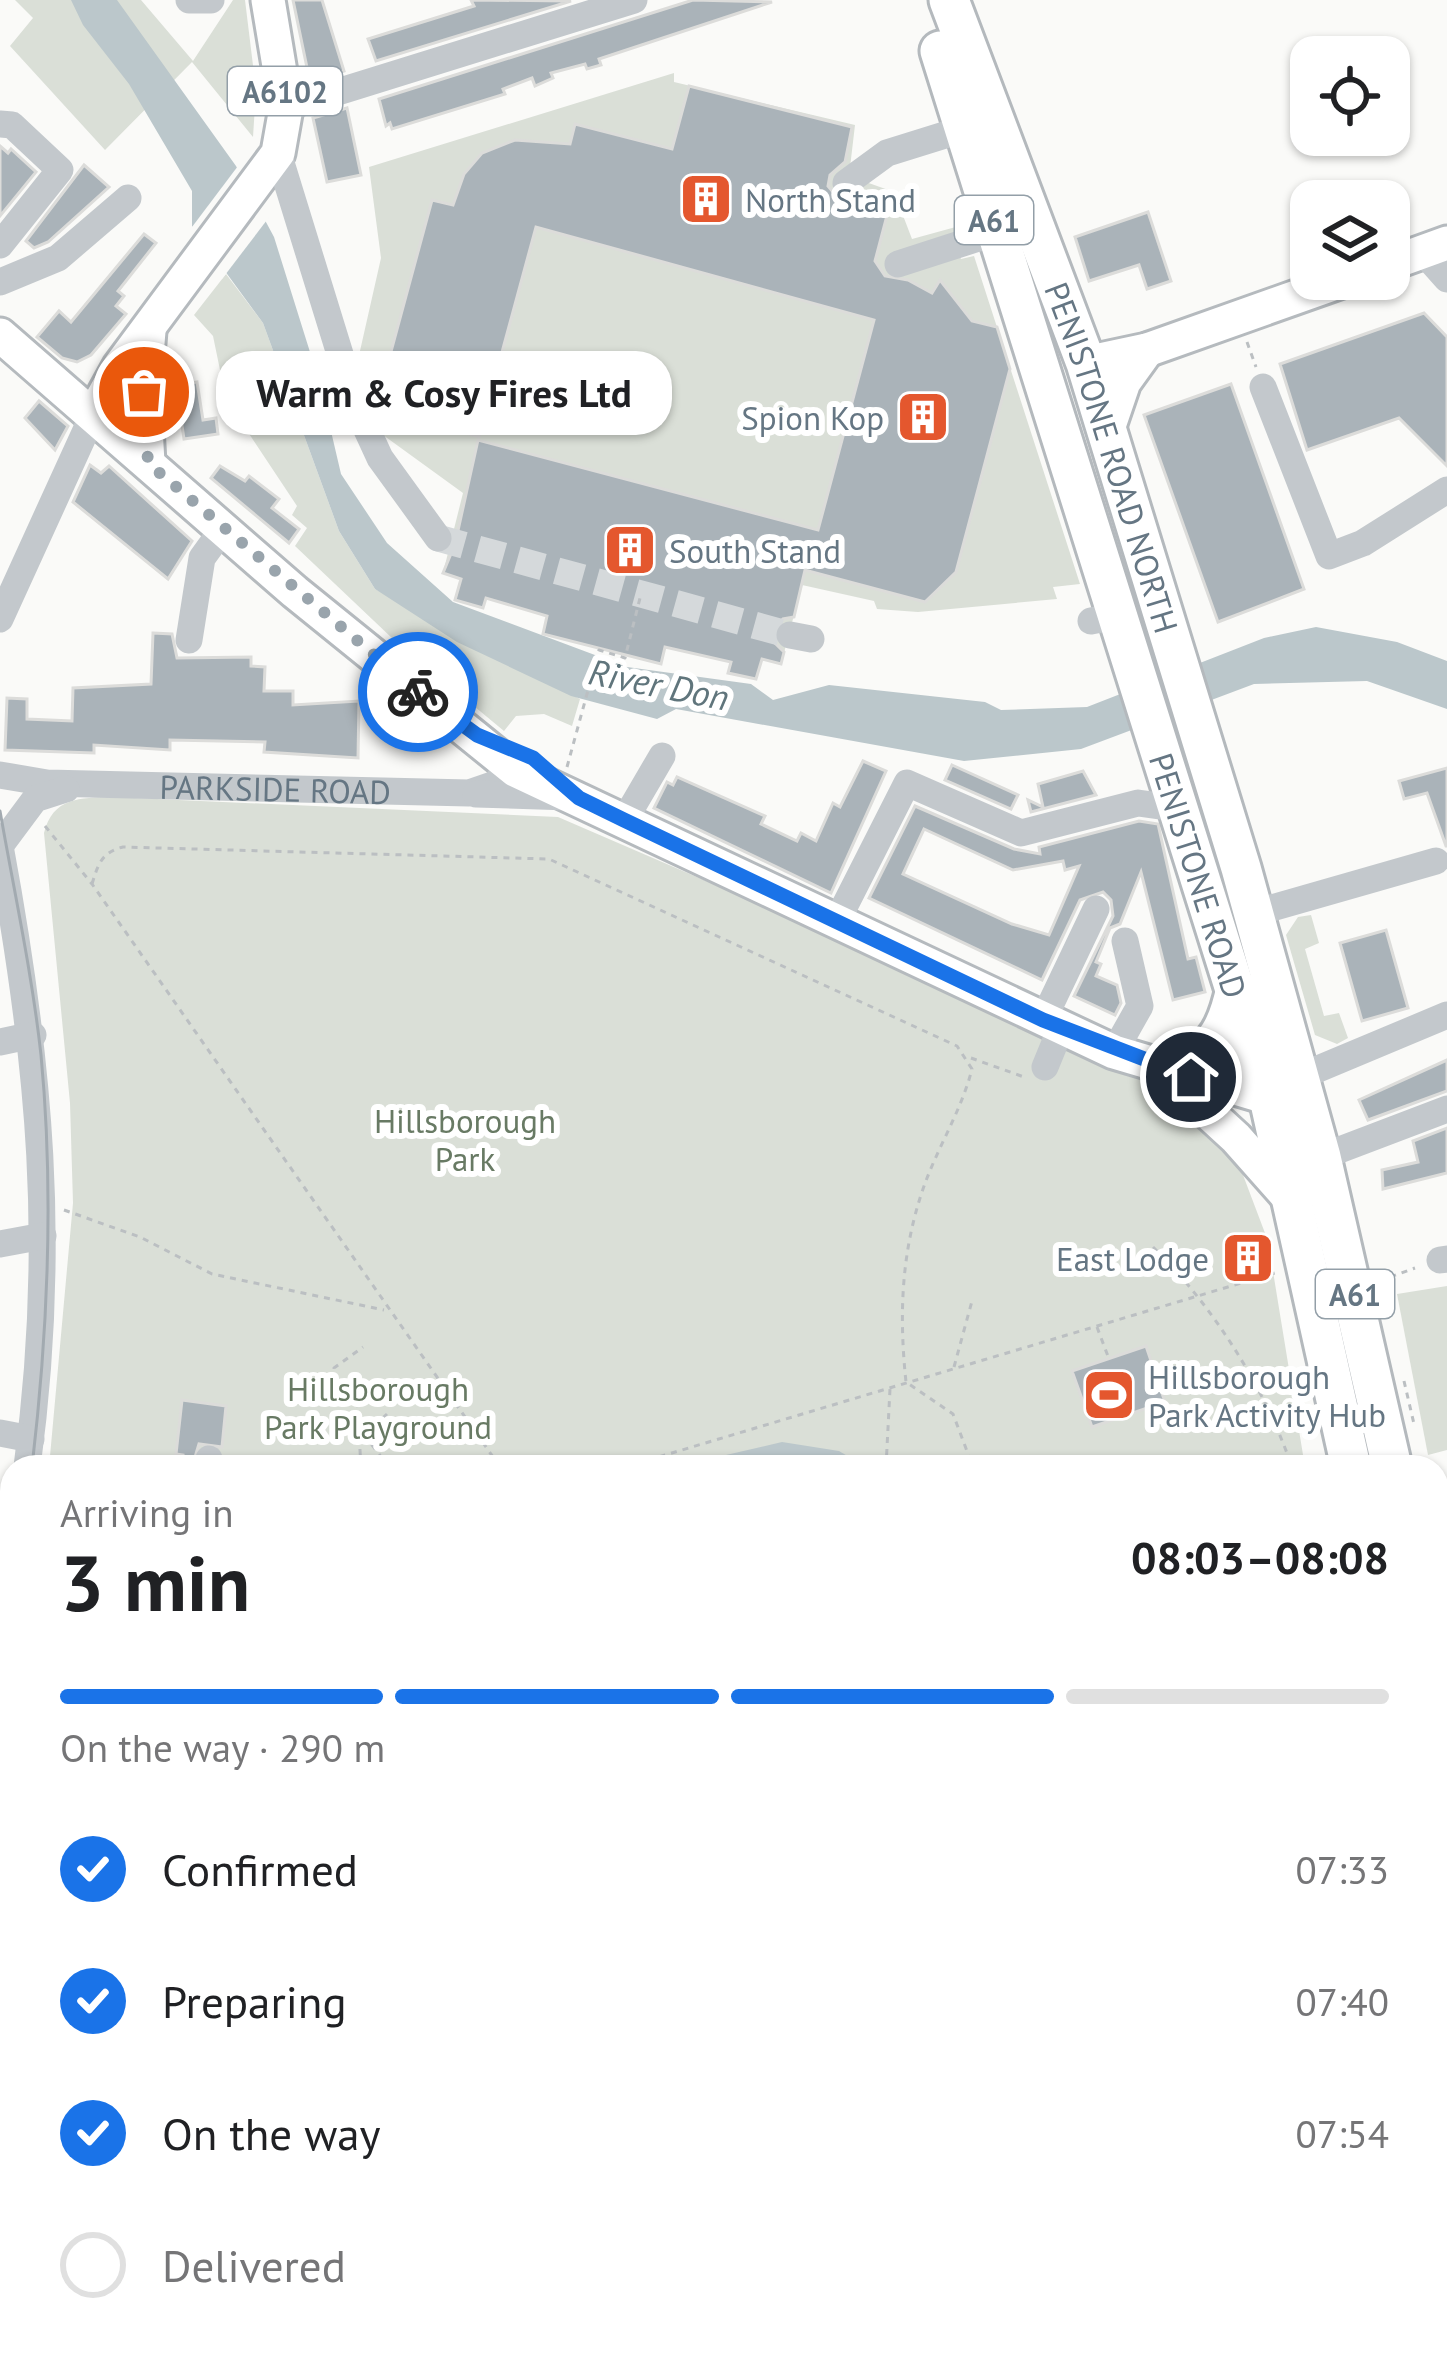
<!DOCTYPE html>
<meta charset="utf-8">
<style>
body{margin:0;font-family:"PT Sans",sans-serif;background:#f2f2f2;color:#202124;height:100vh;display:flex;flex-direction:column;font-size:45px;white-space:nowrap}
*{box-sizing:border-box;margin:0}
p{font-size:39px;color:#757577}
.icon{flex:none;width:66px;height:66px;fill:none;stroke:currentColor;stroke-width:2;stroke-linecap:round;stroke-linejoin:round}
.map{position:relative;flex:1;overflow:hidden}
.side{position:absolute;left:0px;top:1455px;width:1449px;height:903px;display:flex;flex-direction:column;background:#fff;border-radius:36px 36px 0 0;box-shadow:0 3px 9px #0004}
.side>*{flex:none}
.controls{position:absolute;left:1290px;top:36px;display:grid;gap:24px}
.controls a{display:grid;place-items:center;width:120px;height:120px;border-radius:24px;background:#fff;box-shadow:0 3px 9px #0004;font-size:60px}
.pin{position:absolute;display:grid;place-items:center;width:102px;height:102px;color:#fff;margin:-51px;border:6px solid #fff;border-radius:50%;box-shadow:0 3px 12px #0007}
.courier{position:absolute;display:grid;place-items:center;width:120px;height:120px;margin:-60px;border:9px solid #1a73e8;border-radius:50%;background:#fff;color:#222;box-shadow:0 3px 15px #0007}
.bubble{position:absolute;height:84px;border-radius:36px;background:#fff;box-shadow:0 3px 9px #0004;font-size:39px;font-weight:800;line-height:84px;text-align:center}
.overview em{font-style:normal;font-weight:800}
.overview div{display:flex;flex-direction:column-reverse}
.overview{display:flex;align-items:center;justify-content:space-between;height:204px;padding:0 60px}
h1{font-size:78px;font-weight:800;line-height:90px}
.bar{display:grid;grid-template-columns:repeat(4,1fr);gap:18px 12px;align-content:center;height:144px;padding:0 60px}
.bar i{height:15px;border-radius:9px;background:#e0e0e0}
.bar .on{background:#1a73e8}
.bar p{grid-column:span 4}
ol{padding:0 60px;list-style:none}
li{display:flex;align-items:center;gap:36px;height:132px}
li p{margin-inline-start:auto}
li .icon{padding:12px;border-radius:50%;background:#1a73e8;color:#fff;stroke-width:4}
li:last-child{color:#757577}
li i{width:66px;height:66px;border:6px solid #e0e0e0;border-radius:50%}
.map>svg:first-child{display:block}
.green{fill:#dadfd7}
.water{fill:#bbc7cb}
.pier{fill:#fafaf8}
.building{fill:#aab3b9;stroke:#dcdcda;stroke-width:3;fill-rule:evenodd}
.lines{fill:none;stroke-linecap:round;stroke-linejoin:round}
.minor-tunnel{stroke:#d5d9db;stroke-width:27;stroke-dasharray:27 14;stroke-linecap:butt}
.major-casing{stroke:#b5babe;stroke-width:39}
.highway-casing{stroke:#b4b9bd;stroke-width:45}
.path{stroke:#bbbfc2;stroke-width:3;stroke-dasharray:6 6;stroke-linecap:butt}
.minor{stroke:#c3c8cc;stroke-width:27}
.major{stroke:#fff;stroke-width:33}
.highway{stroke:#fff;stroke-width:39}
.tram{stroke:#a2aab0;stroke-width:3}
.done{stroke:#99a4ac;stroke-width:12;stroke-dasharray:0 21.6}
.route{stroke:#1a73e8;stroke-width:15}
.labels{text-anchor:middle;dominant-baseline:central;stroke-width:12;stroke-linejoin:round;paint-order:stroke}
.shield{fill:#fff;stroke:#939fa8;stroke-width:3}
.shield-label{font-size:30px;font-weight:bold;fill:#657683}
.poi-label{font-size:33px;fill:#657683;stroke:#fff;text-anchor:start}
.street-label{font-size:33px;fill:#657683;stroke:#fff}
.park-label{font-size:33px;fill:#687a64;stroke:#fff}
.water-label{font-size:36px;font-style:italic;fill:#60757c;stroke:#fff}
</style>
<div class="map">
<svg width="1447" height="2357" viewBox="0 0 1447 2357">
<rect width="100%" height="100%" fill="#fafaf8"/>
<g class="green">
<path d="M15 0H141L193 61 233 0H245L256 90 253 137 192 62 105 150 10 46 33 18Z"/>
<path d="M674 73V82L855 125 849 176 894 192 912 239 963 225 966 233 955 238 961 259 974 256 1080 584 1053 587 1057 599 918 612 877 609 874 601 802 585 781 664 762 659 756 679 728 673 730 662 666 647 661 663 543 634 547 616 486 598 483 608 455 600 460 579 443 573 463 493 383 435 355 373 381 258 369 167Z"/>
<path d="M226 274 263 323 339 531 375 589 580 699 572 726 544 714 516 716 504 731 393 639 295 546 307 528 292 515 297 506 226 399 213 336 194 315Z"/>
<path d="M112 797 558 817 1215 1101 1268 1241 1305 1467H49L73 1203 70 1103 44 833C53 797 80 798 112 797Z"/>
<path d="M1311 915 1319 943 1305 949 1324 1016 1339 1013 1348 1038 1337 1044 1315 1035 1286 935 1298 917Z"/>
<path d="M1447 1286V1450L1428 1455 1397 1294Z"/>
<path d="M12 1727V2286L0 2211V1814Z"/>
<path d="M338 2346H972L986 2357H336Z"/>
</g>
<g class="water">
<path d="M71 0H117L236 166 274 237 320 384 341 474 387 543 453 602 627 667 751 684 773 700 829 685 985 702 1001 710 1087 707 1264 638 1316 627 1397 642 1447 661V709L1367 681 1254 684 1081 749 964 761 676 709 657 719 571 696 457 642 375 589 339 531 263 323 192 226V191L129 84 83 25Z"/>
<path d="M782 1442 839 1451 866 1467H674Z"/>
</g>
<path class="pier" d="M241 162 270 216 222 279 189 231Z"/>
<g class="building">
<path d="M293 0H322L344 71 310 82Z"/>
<path d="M471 0 571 1 376 61 368 39 474 6Z"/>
<path d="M693 0 772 2 599 59 601 65 587 69 585 64 551 73 553 78 535 86 532 78 503 89 505 94 392 129 390 123 386 126 379 99Z"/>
<path d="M689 86 852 127 845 162 830 175 828 186 840 200 889 208 875 261 885 276 908 280 932 293 940 280 972 321 997 327 1010 369 956 572 925 602 805 570 794 617 783 619 773 631 774 642 784 652 781 664 762 659 756 679 728 673 731 662 665 647 661 664 543 634 547 616 486 598 483 608 455 600 461 579 443 573 455 544 478 440 818 530 874 320 536 227 479 437 376 407 432 200 453 205 464 174 482 153 515 140 570 144 575 124 672 149Z"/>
<path d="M347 108 361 175 327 182 313 118Z"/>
<path d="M0 146 8 153 11 149 36 172 0 216Z"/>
<path d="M84 165 109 187 48 242 34 248 26 241Z"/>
<path d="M1148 212 1171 281 1147 289 1139 265 1089 281 1075 237Z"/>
<path d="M144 234 156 243 118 291 124 296 116 306 126 314 91 355 77 362 62 358 37 337 59 311 71 322Z"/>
<path d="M1424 313 1447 337V466L1399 418 1307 450 1280 364Z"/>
<path d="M197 382 203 420 216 418 218 434 184 439 176 385Z"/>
<path d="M1231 384 1304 589 1218 622 1144 415Z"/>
<path d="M39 401 68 426 55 450 25 418Z"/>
<path d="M90 465 101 473 109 466 192 541 168 579 73 502Z"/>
<path d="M220 466 245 481 249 476 279 499 272 508 299 529 289 543 211 478Z"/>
<path d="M153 633 172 634 177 658 251 657V666L265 667 264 691H293V705L359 701 358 758 264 752 265 742 170 740V750L94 745V753L5 750 7 698 27 699V719L72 721 73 688 151 684Z"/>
<path d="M863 761 886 771 831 893 654 808 667 782 673 785 677 777 765 816 761 824 797 841 801 833 816 841 833 803 840 807Z"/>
<path d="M952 765 1018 795 1011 809 945 780Z"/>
<path d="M1447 768V846H1446L1427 793 1404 799 1399 781Z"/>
<path d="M1083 771 1096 795 1031 812 1028 800 1043 807 1038 784Z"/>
<path d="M915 806 1014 849 1040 854 1039 847 1139 821 1158 824 1188 959 1196 957 1205 992 1173 1000 1141 872 1120 924 1110 928 1096 962 1101 964 1096 976 1117 985 1121 1003 1115 1015 1074 996 1113 916 1111 900 1103 892 1080 900 1042 980 869 898ZM924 829 1013 870 1063 861 1065 870 1079 866 1049 935 1012 924 903 874Z"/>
<path d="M1386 930 1408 1008 1362 1021 1340 943Z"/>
<path d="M1447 1060V1091L1368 1120 1359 1100Z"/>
<path d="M1447 1128V1173L1383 1189 1382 1170 1418 1162 1413 1141Z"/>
<path d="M1146 1346 1165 1402 1092 1427 1072 1371Z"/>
<path d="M182 1400 226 1406 222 1447 199 1444 192 1467H182L183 1455 176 1454Z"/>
</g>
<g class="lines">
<path class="minor-tunnel" d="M438 538 790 635"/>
<g class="major-casing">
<g id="major">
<path d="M1389 264 1447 243"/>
<path d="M0 335 295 592 515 770 1114 1052 1269 1098"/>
<path d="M1086 363 1147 350 1347 279"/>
<path d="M93 415 120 366 278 153 286 108 268 0"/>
<path d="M1108 429 1124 382 1147 350"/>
<path d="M148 463 144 392 149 331"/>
<path d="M1163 1071 1236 1138 1291 1200"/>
</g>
</g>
<g class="highway-casing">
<g id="highway">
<path id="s2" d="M949 0 1086 363 1241 868 1321 1157 1392 1467"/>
<path id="s3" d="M940 51 1269 1098 1351 1467"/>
<path d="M1162 1070C1211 1054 1225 1040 1236 988"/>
<path d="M1437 1725 1447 1783"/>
<path d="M1437 1940 1447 1989"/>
</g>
</g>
<g class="path">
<path d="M1247 342 1256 367"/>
<path d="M567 767 599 650 625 658 641 594"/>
<path d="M45 826 92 884 500 1467"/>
<path d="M92 884C98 864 102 852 123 847L549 859 957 1046 972 1069C961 1112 937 1148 923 1189 901 1253 899 1316 906 1382L953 1414 973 1467"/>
<path d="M971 1058 1024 1077"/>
<path d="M64 1210 140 1237 212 1274 384 1310"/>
<path d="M1153 1247C1213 1306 1264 1386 1292 1467"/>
<path d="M1379 1281 1415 1268"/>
<path d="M1097 1327 1109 1359"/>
<path d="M954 1367 972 1301"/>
<path d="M1404 1381 1414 1424"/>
<path d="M387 1414 375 1425 372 1445 389 1467"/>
<path d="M361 1467 357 1400 336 1382 334 1368 363 1347"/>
<path d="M412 1467 420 1464"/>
<path d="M625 1467 1278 1272"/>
<path d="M886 1467 890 1389"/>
<path d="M1437 1502 1447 1500"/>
<path d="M0 1760 12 1761"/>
<path d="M0 1899 12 1900"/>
<path d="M12 1986 0 2044 12 2107"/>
<path d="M1437 2215 1447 2207"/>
<path d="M881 2346 886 2357"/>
<path d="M47 2357 56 2346"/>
<path d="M98 2357 100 2346"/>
</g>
<g class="minor">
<path d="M189 0H211"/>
<path d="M286 108 634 0"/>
<path d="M0 124 12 125 60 170 0 245"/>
<path d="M278 153 356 406 380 458 438 538"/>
<path d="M846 183 887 153 964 129"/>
<path d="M1423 252 1447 279"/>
<path d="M898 264 997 232"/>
<path d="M0 282 58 258 128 198"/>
<path d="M1263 387 1329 556 1363 543 1447 490"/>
<path d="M0 619 93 415"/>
<path d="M1091 621 1121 615"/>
<path d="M790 635 811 639"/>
<path d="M189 640 202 558 223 529"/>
<path id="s1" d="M0 775 47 783 469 793 498 783 506 764"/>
<path d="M476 794 569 797"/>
<path d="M624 821 662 756"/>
<path d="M0 846C40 1062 57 1247 27 1467"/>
<path d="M0 846 35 799 66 789"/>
<path d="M1254 913 1436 861"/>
<path d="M837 921 907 783 1021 833 1138 803 1181 809"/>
<path d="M1043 1020 1096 909"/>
<path d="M0 1042 33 1035"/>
<path d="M1114 1052 1140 1006 1125 941"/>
<path d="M1045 1067 1061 1028"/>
<path d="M1299 1077 1447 1015"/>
<path d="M1321 1157 1447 1109"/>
<path d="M0 1244 43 1236"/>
<path d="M1440 1260 1447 1259"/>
<path d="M0 1433 31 1439"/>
<path d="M209 1459 210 1467"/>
<path d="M1437 1627 1447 1625"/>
<path d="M0 1659 12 1580"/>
<path d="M1437 1670 1447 1659"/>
<path d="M1437 2098 1447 2094"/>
<path d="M321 2346 337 2347"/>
<path d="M1117 2346 1129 2357"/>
<path d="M170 2357 264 2346"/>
<path d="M1302 2357 1307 2346"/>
</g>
<use href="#major" class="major"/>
<use href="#highway" class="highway"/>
<g class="tram">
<path d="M0 811C14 891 32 973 41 1055 54 1191 48 1331 32 1467"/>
<path d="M0 1614 12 1519"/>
<path d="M0 1694 12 1610"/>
<path d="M0 2343 3 2357"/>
</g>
</g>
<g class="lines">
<path class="done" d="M144 392 148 463 418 692"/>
<path class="route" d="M418 692 477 735 533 758 579 798 624 820 1043 1020 1191 1077"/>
</g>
<defs>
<g id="building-square" transform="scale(2.7)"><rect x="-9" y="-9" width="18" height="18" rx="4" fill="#e4572e" stroke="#fff"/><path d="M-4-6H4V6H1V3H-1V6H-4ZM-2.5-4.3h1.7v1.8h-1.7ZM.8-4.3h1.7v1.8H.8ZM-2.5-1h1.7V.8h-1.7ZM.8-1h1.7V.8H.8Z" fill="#fff"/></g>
<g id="stadium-square" transform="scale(2.7)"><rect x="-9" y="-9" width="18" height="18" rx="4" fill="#e4572e" stroke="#fff"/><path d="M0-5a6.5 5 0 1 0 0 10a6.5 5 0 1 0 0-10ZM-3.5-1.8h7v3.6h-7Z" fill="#fff"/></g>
</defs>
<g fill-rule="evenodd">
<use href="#building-square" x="706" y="199"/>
<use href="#building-square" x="923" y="417"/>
<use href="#building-square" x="630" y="550"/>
<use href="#building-square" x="1248" y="1258"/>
<use href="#stadium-square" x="1109" y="1395"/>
</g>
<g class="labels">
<g class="shield">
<rect x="228" y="67" width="114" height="48" rx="9"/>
<rect x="955" y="196" width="78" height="48" rx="9"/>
<rect x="1316" y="1270" width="78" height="48" rx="9"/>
</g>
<g class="shield-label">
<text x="285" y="91">A6102</text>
<text x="994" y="220">A61</text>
<text x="1355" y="1294">A61</text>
</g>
<g class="poi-label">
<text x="745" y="199">North Stand</text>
<text x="884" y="417" text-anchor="end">Spion Kop</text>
<text x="669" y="550">South Stand</text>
<text x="1209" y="1258" text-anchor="end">East Lodge</text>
<text x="1148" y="1376">Hillsborough<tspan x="1148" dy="38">Park Activity Hub</tspan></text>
</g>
<g class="street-label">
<text stroke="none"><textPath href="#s2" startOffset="486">PENISTONE ROAD NORTH</textPath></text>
<text stroke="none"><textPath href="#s1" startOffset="276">PARKSIDE ROAD</textPath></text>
<text stroke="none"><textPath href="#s3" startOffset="864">PENISTONE ROAD</textPath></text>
</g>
<g class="park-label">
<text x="465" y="1120">Hillsborough<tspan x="465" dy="38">Park</tspan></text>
<text x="378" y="1388">Hillsborough<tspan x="378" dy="38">Park Playground</tspan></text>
</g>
<g class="water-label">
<text transform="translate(659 684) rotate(11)">River Don</text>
</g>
</g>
</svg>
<div class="controls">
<a><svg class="icon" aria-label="locate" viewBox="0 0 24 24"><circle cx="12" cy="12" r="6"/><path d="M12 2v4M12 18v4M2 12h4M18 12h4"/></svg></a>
<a><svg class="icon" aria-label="layers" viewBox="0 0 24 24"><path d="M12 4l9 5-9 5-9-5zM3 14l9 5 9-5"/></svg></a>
</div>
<div class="pin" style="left:144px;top:392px;background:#ea580c"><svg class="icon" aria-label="bag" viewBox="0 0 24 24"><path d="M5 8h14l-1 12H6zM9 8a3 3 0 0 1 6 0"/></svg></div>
<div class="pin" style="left:1191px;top:1077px;background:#1f2937"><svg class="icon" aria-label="home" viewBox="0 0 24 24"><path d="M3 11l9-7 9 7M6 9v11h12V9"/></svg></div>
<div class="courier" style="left:418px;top:692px"><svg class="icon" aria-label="bike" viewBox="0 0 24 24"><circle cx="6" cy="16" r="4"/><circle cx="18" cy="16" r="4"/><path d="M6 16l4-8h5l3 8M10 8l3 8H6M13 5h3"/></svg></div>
<div class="bubble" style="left:216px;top:351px;width:456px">Warm &amp; Cosy Fires Ltd</div>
<section class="side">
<div class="overview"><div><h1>3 min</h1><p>Arriving in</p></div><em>08:03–08:08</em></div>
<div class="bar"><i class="on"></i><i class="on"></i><i class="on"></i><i></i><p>On the way · 290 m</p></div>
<ol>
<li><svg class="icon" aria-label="check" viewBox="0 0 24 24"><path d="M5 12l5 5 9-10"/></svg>Confirmed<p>07:33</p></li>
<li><svg class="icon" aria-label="check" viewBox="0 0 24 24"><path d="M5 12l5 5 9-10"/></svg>Preparing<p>07:40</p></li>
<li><svg class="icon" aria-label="check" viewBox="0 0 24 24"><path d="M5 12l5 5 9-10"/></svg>On the way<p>07:54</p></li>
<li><i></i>Delivered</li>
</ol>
</section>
</div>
